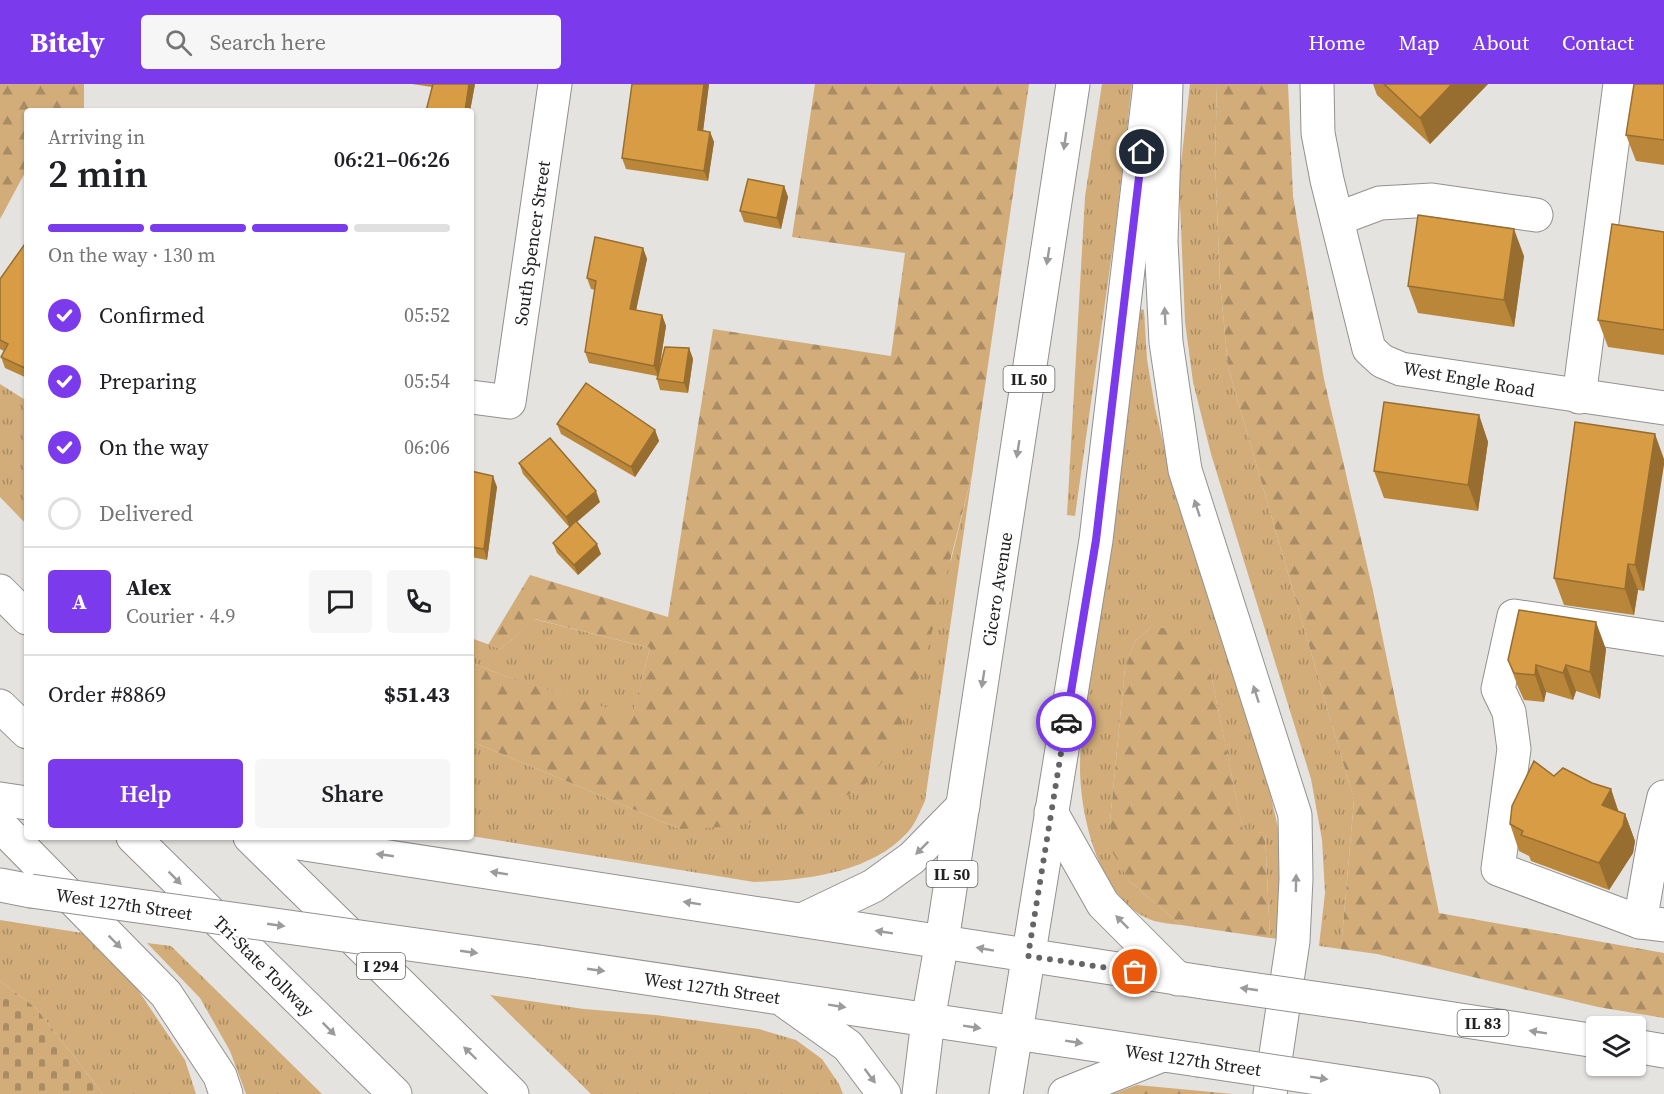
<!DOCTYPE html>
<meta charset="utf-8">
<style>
body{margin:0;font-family:"Source Serif 4",serif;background:#f6f6f6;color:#202124;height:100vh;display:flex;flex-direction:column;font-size:22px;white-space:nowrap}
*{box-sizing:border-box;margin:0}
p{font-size:20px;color:#757577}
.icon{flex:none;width:33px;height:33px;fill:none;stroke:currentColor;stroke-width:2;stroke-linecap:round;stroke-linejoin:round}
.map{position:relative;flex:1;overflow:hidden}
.sheet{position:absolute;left:24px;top:24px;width:450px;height:732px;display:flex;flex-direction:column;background:#fff;border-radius:6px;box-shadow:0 2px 4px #0004}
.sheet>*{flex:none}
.fabs{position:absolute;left:1586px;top:932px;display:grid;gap:12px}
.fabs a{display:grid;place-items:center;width:60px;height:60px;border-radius:6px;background:#fff;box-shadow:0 2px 4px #0004;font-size:30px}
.pin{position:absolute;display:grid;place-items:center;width:51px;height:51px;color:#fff;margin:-26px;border:3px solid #fff;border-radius:50%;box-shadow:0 2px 6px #0007}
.courier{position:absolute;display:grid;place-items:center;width:60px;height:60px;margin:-30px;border:4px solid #7c3aed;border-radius:50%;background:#fff;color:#222;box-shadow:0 2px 8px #0007}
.overview em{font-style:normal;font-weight:600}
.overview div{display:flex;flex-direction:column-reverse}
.overview{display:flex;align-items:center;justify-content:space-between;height:102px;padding:0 24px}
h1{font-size:39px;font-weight:600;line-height:45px}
.bar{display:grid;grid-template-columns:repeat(4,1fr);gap:9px 6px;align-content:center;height:72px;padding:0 24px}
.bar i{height:8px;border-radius:4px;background:#e0e0e0}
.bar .on{background:#7c3aed}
.bar p{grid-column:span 4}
.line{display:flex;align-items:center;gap:15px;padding:0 24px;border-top:2px solid #e0e0e0}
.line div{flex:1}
.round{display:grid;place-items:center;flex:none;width:63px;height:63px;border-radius:6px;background:#f6f6f6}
ol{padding:0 24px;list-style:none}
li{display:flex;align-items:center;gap:18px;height:66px}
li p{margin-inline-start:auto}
li .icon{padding:6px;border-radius:50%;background:#7c3aed;color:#fff;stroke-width:4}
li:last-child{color:#757577}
li i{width:33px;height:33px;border:3px solid #e0e0e0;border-radius:50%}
.action{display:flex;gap:12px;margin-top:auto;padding:12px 24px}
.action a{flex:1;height:69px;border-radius:6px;background:#7c3aed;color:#fff;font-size:24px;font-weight:600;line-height:69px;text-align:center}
.action a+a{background:#f6f6f6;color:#202124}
header{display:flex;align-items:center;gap:36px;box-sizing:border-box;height:84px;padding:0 30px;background:#7c3aed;color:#fff}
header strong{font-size:28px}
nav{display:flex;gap:33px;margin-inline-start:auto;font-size:21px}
.search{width:420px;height:54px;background:#f6f6f6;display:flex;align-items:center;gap:15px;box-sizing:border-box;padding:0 21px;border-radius:6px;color:#757577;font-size:22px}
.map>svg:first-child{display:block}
.grass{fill:url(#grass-tufts)}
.forest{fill:url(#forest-firs)}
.cemetery{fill:url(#cemetery-stones)}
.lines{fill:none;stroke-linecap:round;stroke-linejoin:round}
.minor-casing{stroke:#93918f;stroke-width:35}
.major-casing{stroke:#93918f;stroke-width:35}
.highway-casing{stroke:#93918f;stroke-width:35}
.minor{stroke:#fff;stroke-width:33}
.major{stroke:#fff;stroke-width:33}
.highway{stroke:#fff;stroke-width:33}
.major-bridge-casing{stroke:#93918f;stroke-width:35;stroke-linecap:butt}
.major-bridge{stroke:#fff;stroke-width:33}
.wall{fill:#ba873a}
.shaded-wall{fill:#976e30}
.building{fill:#d89d44;stroke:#976e30;stroke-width:1.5}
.oneway{fill:#9b9b9b}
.done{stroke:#666563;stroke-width:6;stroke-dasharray:0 10.8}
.route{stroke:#7c3aed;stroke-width:8}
.labels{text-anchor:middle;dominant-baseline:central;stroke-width:4.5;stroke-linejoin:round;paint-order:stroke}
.shield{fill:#fff;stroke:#646463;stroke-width:1.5}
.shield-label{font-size:16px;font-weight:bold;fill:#212120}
.street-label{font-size:18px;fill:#212120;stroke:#fff}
</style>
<header>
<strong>Bitely</strong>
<div class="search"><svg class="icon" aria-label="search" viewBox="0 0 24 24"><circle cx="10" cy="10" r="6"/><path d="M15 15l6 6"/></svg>Search here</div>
<nav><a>Home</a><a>Map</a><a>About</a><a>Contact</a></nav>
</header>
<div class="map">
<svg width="1664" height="1010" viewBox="0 0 1664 1010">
<defs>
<pattern id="grass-tufts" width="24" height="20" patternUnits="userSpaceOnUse" patternTransform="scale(1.5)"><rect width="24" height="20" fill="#d2ad7a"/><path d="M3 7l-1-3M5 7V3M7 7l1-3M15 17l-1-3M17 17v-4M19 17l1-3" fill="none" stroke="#aa8c64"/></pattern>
<pattern id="forest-firs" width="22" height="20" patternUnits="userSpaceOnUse" patternTransform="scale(1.5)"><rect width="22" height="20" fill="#d2ad7a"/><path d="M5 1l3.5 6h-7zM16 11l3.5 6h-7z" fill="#aa8c64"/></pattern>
<pattern id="cemetery-stones" width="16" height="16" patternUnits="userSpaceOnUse" patternTransform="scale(1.5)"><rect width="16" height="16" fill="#d2ad7a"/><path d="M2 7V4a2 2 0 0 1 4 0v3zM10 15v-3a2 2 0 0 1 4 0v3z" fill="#aa8c64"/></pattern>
</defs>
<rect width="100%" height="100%" fill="#e5e3e0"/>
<g class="grass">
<path d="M1102 0H1132L1116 141 1075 432 1067 431 1085 113Z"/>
<path d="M1190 0H1217L1215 76 1220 198 1228 283 1354 716 1341 865 1319 862 1325 809 1322 756 1311 695 1211 370 1193 298 1185 238 1179 97Z"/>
<path d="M1140 225 1144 226 1147 275 1155 324 1167 374 1266 690 1278 744 1281 798 1278 855 1270 854 1265 749 1243 747 1210 586 1150 544 1135 557 1125 584 1110 737 1129 797 1181 841C1172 840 1162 839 1154 837 1100 819 1080 733 1080 683 1080 662 1084 640 1085 619Z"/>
<path d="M0 300 27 317V441L0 413Z"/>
<path d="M972 391 925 717C920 727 915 741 907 749 870 789 806 796 754 798L471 752V657L680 745 951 476Z"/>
<path d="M534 535 650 564 632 633 499 590 471 578V554L501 565Z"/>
<path d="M0 836 89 850 136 903 185 976 196 1010H103L36 924 0 897Z"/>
<path d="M147 859 171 862 322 1010H246L230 967 200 914Z"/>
<path d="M490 911 584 925 656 931 759 945 796 956 822 975 839 1000 843 1010H591Z"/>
</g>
<g class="forest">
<path d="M0 0H84V27H27V85L0 135Z"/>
<path d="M815 0H1029L972 391 924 579 894 662 862 705 801 730 723 743 680 745 471 657V578L499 590 632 632 650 564 535 535 501 565 488 561 530 491 668 533 713 245 891 272 905 169 792 153Z"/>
<path d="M1217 0H1288L1293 112 1324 295 1373 507 1439 829 1664 869V934L1598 923 1377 870 1341 865 1354 716 1228 283 1220 198 1215 76Z"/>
<path d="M1150 544H1172L1196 557 1210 586 1243 746 1265 749 1270 854 1181 841 1129 797 1113 769 1110 737 1125 584 1135 557Z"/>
<path d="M1137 1001 1233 1010H1112Z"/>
</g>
<path class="cemetery" d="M0 897 36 924 103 1010H0Z"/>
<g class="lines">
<g class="minor-casing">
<g id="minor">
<path d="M1317 0 1318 49 1327 96 1369 265 1382 277 1401 285 1664 324"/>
<path d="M1337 135 1380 119 1432 116 1536 131"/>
<path d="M471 313 509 318 555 0"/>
<path d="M1579 313 1620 0"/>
<path d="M1664 713 1655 752 1640 838 1664 841"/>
<path d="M1640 838 1498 785 1514 665 1509 628 1498 605 1514 532 1664 555"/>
</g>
</g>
<g class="major-casing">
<g id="major">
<path d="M0 715 27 719"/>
<path d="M1051 728 1103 820 1178 895"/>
<path d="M259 753 1209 899"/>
<path d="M0 801 31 807"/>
<path d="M802 836 873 802 912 774 963 722"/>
<path d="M538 878 1198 976"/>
<path d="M786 918 848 962 884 1010"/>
<path d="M1369 922 1596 957"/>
<path d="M1635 962 1664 967"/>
<path d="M1357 1000 1423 1010"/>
<path d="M919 1010 928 936 942 857 1073 0"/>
<path d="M1006 1010 1096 456 1150 0"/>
<path d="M1065 1010 1160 972"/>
</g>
</g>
<g class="highway-casing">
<g id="highway">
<path d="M1166 0 1161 157 1166 258 1185 386 1295 731 1296 795 1293 857 1270 1010"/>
<path d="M0 507 27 534"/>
<path d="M0 622 27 648"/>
<path d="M0 741 166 910 220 992 226 1010"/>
<path d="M133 753 395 1010"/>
<path d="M250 753 512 1010"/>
</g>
</g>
<use href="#minor" class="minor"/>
<use href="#major" class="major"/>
<use href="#highway" class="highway"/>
<g class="major-bridge-casing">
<g id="major-bridge">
<path d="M31 807 538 878"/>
<path d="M1209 899 1369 922"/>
<path d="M1198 976 1357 1000"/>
</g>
</g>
<use href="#major-bridge" class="major-bridge"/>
</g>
<g class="wall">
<path d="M412 0H475L470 27H426L432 3Z"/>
<path d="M709 0 703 46 710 48 714 58 708 97 626 85 622 74Z"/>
<path d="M1373 0H1488L1430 60 1377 11Z"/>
<path d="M1664 0V81L1636 77 1626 51Z"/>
<path d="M784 102 788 113 781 145 744 138 740 127Z"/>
<path d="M1664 148V271L1608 263 1598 236Z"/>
<path d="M27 157V294L5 284 1 273 4 267 0 265V195Z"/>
<path d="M643 164 647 175 636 226 662 231 666 242 659 287 689 264 693 275 688 309 660 306 657 295V292L589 279 585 268 595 206 591 205 587 194Z"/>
<path d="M1524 172 1514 243 1418 229 1408 202Z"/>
<path d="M1479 331 1488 358 1478 427 1384 414 1374 387Z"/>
<path d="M557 340 655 346 659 357 635 393 561 350Z"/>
<path d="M1655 350 1644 507 1638 506 1634 531 1564 521 1554 494Z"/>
<path d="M519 379 600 418 576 438 601 470 578 491 557 469 553 459 569 443 523 390Z"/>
<path d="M471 387 497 403 487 476 471 473Z"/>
<path d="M1606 565 1600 615 1576 607 1573 616 1546 608 1544 618 1524 616 1518 603 1508 576Z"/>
<path d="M1554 692 1592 699 1611 705 1618 727 1625 730 1635 757 1633 769 1609 806 1531 777 1529 772 1519 767 1510 740Z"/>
</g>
<g class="shaded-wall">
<path d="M469 0H475L470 27H465Z"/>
<path d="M704 0H709L702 56 698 46Z"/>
<path d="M1452 0H1488L1430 60 1420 34Z"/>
<path d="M710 48 714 58 708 97 704 87Z"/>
<path d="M784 102 788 113 781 145 777 134Z"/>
<path d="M1514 145 1524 172 1514 243 1504 216Z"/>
<path d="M643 164 647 175 634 236 630 225Z"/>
<path d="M662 231 666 242 658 292 654 282Z"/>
<path d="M689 264 693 275 688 309 684 299Z"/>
<path d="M1479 331 1488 358 1478 427 1468 401Z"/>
<path d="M655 346 659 357 635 393 631 383Z"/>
<path d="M1655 350 1664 375V381L1644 507 1635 481Z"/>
<path d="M493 392 497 403 487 476 484 465Z"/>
<path d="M596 407 600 418 570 444 566 433Z"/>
<path d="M597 460 601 470 578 491 574 481Z"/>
<path d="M1628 480 1638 506 1634 531 1625 505Z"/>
<path d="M1596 538 1606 565 1600 615 1590 588Z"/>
<path d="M1536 581 1546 608 1544 618 1535 591Z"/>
<path d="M1566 581 1576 607 1573 616 1563 589Z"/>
<path d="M1611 705 1620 732 1602 721Z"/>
<path d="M1625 730 1635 757 1633 769 1609 806 1599 779Z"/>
</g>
<g class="building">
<path d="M433 0H469L465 27H426Z"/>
<path d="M632 0H704L698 46 710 48 704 87 622 74Z"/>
<path d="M1384 0H1452L1420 34Z"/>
<path d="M1634 0H1664V56L1626 51Z"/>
<path d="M748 95 784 102 777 134 740 127Z"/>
<path d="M1418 131 1514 145 1504 216 1408 202Z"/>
<path d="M1612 140 1664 148V246L1598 236Z"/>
<path d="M595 153 643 164 630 225 662 231 654 282 585 268 596 197 587 194Z"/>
<path d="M27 157V285L1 273 8 260 0 256V195Z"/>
<path d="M665 263 689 264 684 299 657 295Z"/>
<path d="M586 299 655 346 631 383 557 340Z"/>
<path d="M1384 318 1479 331 1468 401 1374 387Z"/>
<path d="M1575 338 1655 350 1635 481 1628 480 1625 505 1554 494Z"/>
<path d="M550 354 596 407 566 433 519 379Z"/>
<path d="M471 387 493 392 484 465 471 463Z"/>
<path d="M576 437 597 460 574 481 553 459Z"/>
<path d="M1519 526 1596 538 1590 588 1566 581 1563 589 1536 581 1535 591 1514 589 1508 576Z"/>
<path d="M1534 677 1554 692 1563 684 1592 699 1611 705 1602 721 1625 730 1623 742 1599 779 1521 751 1523 747 1510 740 1512 722Z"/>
</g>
<defs><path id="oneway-solid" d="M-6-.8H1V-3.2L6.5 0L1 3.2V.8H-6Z" transform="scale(1.5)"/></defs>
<g class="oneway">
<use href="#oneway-solid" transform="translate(1065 57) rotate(98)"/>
<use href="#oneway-solid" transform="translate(1048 172) rotate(99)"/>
<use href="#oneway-solid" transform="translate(1165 232) rotate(-93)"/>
<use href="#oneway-solid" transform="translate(1018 365) rotate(99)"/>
<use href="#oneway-solid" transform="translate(1197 424) rotate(-108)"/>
<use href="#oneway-solid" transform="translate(983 595) rotate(99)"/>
<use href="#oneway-solid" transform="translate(1256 610) rotate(-108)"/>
<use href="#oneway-solid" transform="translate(922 764) rotate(135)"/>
<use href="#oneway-solid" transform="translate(385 771) rotate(-172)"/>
<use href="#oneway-solid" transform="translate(499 789) rotate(-171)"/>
<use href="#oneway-solid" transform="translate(175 794) rotate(45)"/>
<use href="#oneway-solid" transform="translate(1296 799) rotate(-89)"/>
<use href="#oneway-solid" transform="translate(692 819) rotate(-171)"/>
<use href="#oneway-solid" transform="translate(1122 838) rotate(-135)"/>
<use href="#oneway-solid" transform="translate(276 841) rotate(8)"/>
<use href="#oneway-solid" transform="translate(884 848) rotate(-171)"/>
<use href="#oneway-solid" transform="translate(115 858) rotate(45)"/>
<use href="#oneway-solid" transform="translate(985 865) rotate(-170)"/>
<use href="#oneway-solid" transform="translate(469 868) rotate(8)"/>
<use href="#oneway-solid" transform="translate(596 886) rotate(8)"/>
<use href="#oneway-solid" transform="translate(1249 905) rotate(-172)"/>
<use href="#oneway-solid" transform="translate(837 922) rotate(9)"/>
<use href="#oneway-solid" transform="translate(972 943) rotate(9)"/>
<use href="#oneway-solid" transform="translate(329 945) rotate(45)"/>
<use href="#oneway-solid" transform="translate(1538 948) rotate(-171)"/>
<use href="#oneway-solid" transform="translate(1074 958) rotate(9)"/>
<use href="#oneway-solid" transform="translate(470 969) rotate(-136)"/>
<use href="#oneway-solid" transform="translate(870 992) rotate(53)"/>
<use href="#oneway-solid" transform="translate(1319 994) rotate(9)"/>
</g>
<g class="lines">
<path class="done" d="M1066 638 1028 872 1135 888"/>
<path class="route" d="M1066 638 1096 456 1142 68"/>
</g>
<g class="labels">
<g class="shield">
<rect x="1003.5" y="282" width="51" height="26" rx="4.5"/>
<rect x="926.5" y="777" width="51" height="26" rx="4.5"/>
<rect x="357" y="869" width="48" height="26" rx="4.5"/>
<rect x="1457.5" y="926" width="51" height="26" rx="4.5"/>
</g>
<g class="shield-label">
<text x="1029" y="295">IL 50</text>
<text x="952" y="790">IL 50</text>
<text x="381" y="882">I 294</text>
<text x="1483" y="939">IL 83</text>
</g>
<g class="street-label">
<text transform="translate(532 159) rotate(-82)">South Spencer Street</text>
<text transform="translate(1469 295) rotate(10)">West Engle Road</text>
<text transform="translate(997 505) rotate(-81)">Cicero Avenue</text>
<text transform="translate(124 820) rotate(8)">West 127th Street</text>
<text transform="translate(264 882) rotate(45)">Tri-State Tollway</text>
<text transform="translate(712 904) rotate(8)">West 127th Street</text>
<text transform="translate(1193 976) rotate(8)">West 127th Street</text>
</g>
</g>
</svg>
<div class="fabs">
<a><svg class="icon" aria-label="layers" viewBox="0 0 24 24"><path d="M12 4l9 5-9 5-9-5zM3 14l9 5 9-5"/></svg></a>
</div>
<div class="pin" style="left:1135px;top:888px;background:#ea580c"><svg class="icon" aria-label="bag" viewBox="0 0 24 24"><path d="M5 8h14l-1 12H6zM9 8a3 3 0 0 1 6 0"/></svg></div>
<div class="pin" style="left:1142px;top:68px;background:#1f2937"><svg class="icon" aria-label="home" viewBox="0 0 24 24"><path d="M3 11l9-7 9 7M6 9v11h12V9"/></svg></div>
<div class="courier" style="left:1066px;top:638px"><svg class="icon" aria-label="car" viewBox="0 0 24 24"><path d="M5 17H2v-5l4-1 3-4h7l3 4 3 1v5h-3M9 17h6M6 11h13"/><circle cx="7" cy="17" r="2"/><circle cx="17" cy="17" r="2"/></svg></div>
<section class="sheet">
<div class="overview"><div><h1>2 min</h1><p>Arriving in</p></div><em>06:21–06:26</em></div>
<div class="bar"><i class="on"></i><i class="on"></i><i class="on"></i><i></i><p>On the way · 130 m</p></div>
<ol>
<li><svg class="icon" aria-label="check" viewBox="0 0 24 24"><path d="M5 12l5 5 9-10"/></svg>Confirmed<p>05:52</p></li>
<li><svg class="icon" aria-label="check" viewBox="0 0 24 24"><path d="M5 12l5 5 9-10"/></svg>Preparing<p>05:54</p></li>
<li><svg class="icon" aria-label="check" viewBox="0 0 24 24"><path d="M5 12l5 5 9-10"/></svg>On the way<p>06:06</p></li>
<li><i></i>Delivered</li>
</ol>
<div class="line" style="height:108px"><b class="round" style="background:#7c3aed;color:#fff">A</b><div><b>Alex</b><p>Courier · 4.9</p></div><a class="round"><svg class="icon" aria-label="chat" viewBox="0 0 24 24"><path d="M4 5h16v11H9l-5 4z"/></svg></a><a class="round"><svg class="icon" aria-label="phone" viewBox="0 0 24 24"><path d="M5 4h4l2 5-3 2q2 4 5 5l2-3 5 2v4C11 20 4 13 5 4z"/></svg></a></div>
<div class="line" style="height:78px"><div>Order #8869</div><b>$51.43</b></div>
<div class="action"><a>Help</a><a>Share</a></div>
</section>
</div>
